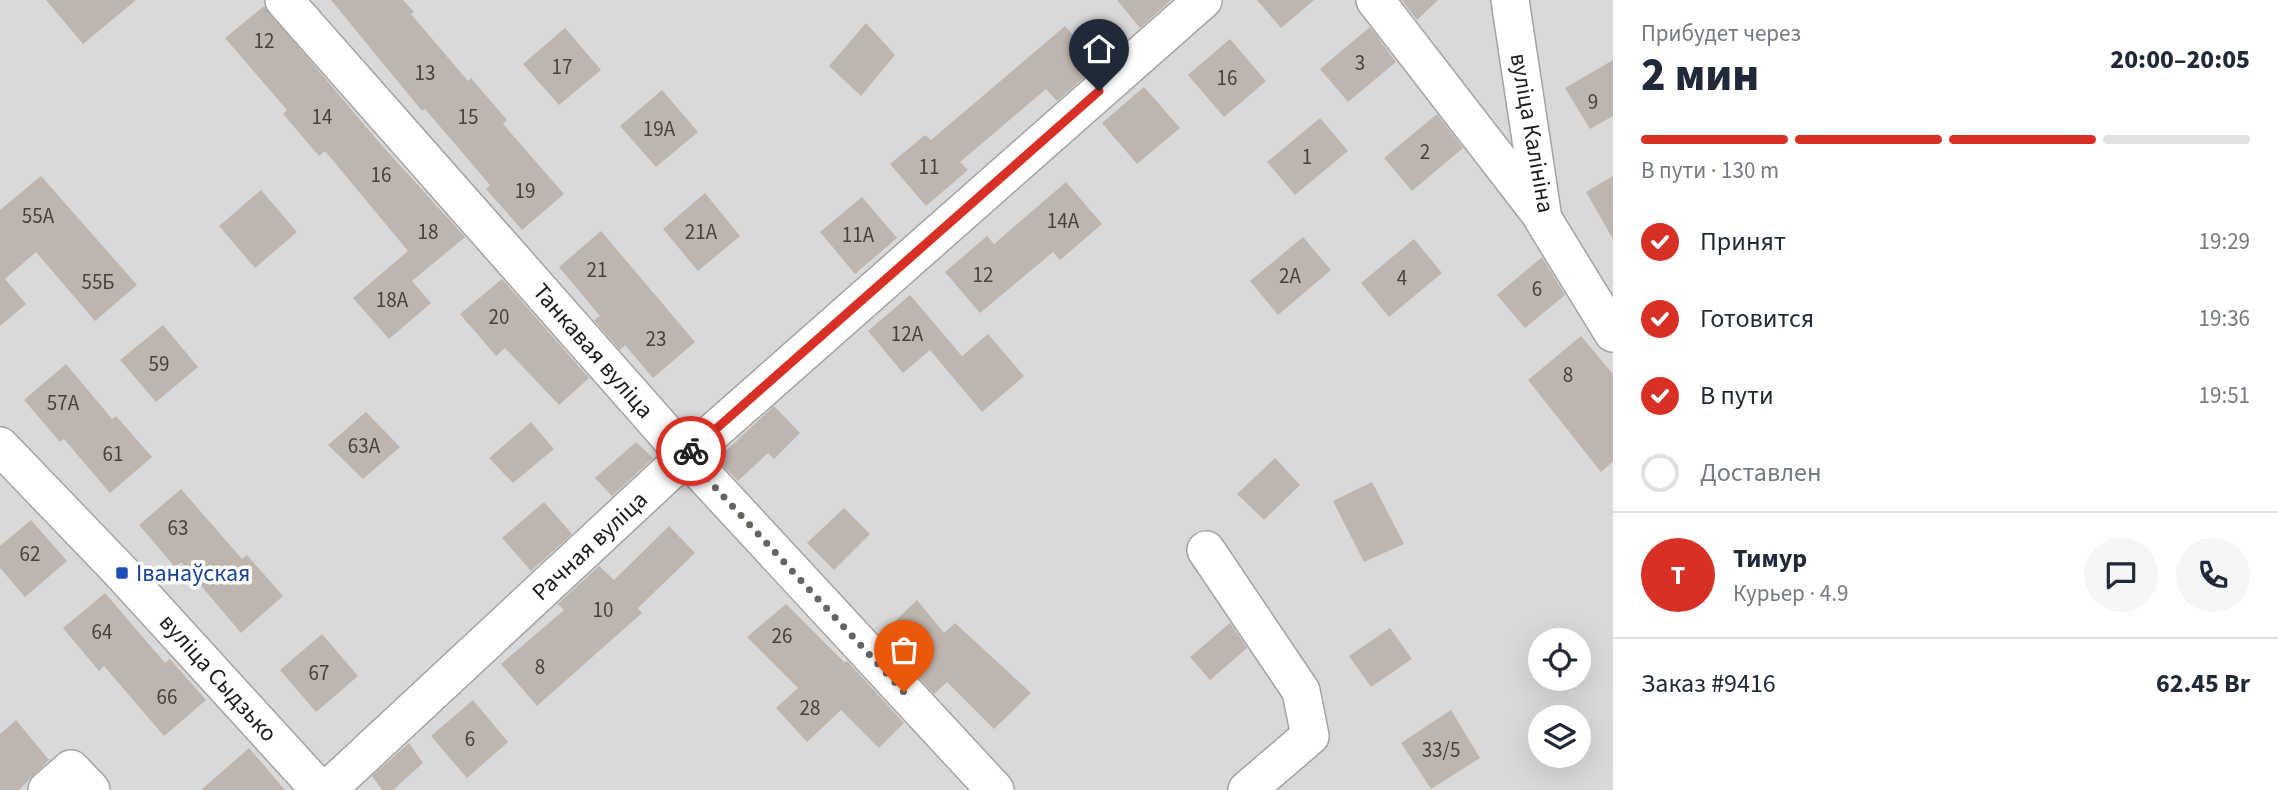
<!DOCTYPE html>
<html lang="ru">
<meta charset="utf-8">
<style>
body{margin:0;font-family:"Source Sans 3",sans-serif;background:#f6f6f7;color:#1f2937;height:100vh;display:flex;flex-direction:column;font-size:26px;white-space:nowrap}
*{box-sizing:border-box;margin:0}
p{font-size:23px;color:#747a83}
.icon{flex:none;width:38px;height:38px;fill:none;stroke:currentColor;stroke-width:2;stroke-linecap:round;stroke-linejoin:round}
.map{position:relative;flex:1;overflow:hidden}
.side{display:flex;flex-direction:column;background:#fff;width:665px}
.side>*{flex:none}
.tools{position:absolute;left:1528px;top:628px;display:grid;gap:14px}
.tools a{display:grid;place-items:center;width:63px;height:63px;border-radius:50%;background:#fff;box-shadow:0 7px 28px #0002;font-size:35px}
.pin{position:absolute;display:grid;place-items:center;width:60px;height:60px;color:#fff;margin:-72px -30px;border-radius:50% 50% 50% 0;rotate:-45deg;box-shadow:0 0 7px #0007}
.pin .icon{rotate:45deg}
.courier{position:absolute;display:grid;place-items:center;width:70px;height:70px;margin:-35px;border:5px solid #d93025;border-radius:50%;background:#fff;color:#222;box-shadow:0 2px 9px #0007}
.head em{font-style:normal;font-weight:800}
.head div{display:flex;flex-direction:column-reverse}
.head{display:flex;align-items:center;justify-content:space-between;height:119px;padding:0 28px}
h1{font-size:46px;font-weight:800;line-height:52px}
.bar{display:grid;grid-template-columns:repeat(4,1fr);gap:10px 7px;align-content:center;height:84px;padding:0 28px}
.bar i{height:9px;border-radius:5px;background:#e0e1e3}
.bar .selected{background:#d93025}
.bar p{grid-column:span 4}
.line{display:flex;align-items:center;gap:18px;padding:0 28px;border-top:2px solid #e0e1e3}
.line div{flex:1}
.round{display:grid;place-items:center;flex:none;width:74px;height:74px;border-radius:37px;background:#f6f6f7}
ol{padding:0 28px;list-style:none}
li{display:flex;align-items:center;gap:21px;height:77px}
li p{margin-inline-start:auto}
li .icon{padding:7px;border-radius:50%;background:#d93025;color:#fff;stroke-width:4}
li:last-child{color:#747a83}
li i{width:38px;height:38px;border:4px solid #e0e1e3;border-radius:50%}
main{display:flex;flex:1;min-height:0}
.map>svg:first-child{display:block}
.residential{fill:#dad9d9;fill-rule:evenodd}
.building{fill:#beb6ae}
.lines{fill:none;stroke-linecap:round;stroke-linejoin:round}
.minor-casing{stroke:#a3a3a3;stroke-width:40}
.minor{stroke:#fff;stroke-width:37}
.done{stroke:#656461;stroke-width:7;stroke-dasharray:0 12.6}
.route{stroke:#d93025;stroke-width:9}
.transit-dot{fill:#1a4fb4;stroke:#fff;stroke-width:2.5}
.labels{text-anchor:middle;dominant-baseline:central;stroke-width:7;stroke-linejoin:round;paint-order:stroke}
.number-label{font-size:21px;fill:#444240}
.street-label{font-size:24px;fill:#1c1c1c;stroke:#fff}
.transit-label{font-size:24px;fill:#164399;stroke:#fff;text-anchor:start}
</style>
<main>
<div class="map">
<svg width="1613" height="790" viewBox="0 0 1613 790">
<rect width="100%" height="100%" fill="#edeae2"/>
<path class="residential" d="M0 0H1613V790H0ZM1540 640H1578V679H1540ZM1540 718H1578V756H1540Z"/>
<g class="building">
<path d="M46 0H136L83 44Z"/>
<path d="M331 0H403L414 12 411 14 468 81 471 78 507 120 503 124 564 194 522 230 486 189 490 185 425 109 422 111Z"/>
<path d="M1117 0H1171L1140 28Z"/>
<path d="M1257 0H1314L1281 28Z"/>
<path d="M1402 0H1438L1417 20Z"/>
<path d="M264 6 378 141 465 237 412 281 431 303 389 339 353 298 408 251 325 151 319 156 283 114 287 110 225 38Z"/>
<path d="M866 23 895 55 861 96 829 66Z"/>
<path d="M1065 26 1098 65 1057 101 1046 89 960 162 968 170 926 206 890 164 925 135 931 140Z"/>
<path d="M1370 27 1396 62 1348 102 1320 69Z"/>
<path d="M565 28 601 70 559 105 523 64Z"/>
<path d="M1230 39 1266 81 1224 117 1188 75Z"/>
<path d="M1613 60V116L1590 129 1565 88Z"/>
<path d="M1144 87 1180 128 1137 164 1102 123Z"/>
<path d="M662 90 698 132 656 167 620 126Z"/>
<path d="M1437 114 1463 148 1412 191 1384 158Z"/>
<path d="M1320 118 1348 151 1295 195 1267 162Z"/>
<path d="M41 176 137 285 95 321 36 252 5 279 26 304 0 326V210Z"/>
<path d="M1613 176V239L1586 192Z"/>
<path d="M1066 182 1102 224 1060 260 1053 252 980 313 945 272 987 236 994 244Z"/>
<path d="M261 190 297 232 255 268 219 226Z"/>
<path d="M705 193 740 236 698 271 663 229Z"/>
<path d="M862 197 897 238 855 274 820 232Z"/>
<path d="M601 231 695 342 653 378 625 345 620 350 594 320 600 316 559 267Z"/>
<path d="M1303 237 1331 270 1278 315 1250 281Z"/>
<path d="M1414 239 1442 273 1389 317 1361 283Z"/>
<path d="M1542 257 1565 295 1525 328 1497 295Z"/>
<path d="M502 279 589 378 559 405 505 348 496 356 460 314Z"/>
<path d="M910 295 962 356 988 334 1024 376 982 412 930 350 903 373 868 331Z"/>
<path d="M163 325 198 367 156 402 120 360Z"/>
<path d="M1581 336 1613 374V461L1601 472 1528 380Z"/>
<path d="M66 364 112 419 116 416 152 457 110 493 64 439 60 442 24 400Z"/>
<path d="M774 406 800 433 774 459 768 453 738 481 717 459Z"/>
<path d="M366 412 400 447 363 479 328 445Z"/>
<path d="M531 422 554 449 513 483 489 458Z"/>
<path d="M636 442 653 458 612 496 595 478Z"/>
<path d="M1275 458 1300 485 1264 520 1237 494Z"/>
<path d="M1372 482 1404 544 1364 562 1333 501Z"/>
<path d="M181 489 242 559 247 555 283 596 241 633 181 562 175 567 139 525Z"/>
<path d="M544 502 572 534 531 571 502 538Z"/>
<path d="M844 508 870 534 834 570 807 543Z"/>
<path d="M31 520 67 561 25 597 0 568V546Z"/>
<path d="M669 526 695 553 638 608 642 613 537 706 501 664 564 610 558 604 599 566 614 580Z"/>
<path d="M105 593 165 663 170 659 206 700 164 736 104 666 99 671 63 628Z"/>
<path d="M917 600 944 633 955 623 1031 693 994 729 947 682 934 694 910 667 922 655 890 626Z"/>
<path d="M786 604 845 663 847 661 904 723 879 748 841 710 807 742 776 708 798 688 747 637Z"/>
<path d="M1230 623 1247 648 1210 680 1190 657Z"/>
<path d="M1390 628 1412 659 1371 687 1349 656Z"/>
<path d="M322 634 358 676 316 712 280 670Z"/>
<path d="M473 700 508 742 467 778 431 736Z"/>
<path d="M1451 710 1480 758 1431 789 1401 743Z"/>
<path d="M16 720 49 760 19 790H0V734Z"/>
<path d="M409 743 423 763 393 790H382L372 776Z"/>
<path d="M249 748 285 790H201Z"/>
</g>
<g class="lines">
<g class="minor-casing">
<g id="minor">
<path d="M284 0 686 456 995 790"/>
<path d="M1375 0 1541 215"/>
<path d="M1510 0 1543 219 1613 333"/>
<path d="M0 446 122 573 320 790"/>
<path d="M1206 550 1301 691 1310 736 1247 790"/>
<path d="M47 790 71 769 91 790"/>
<path d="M327 790 686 456 1203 0"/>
</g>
</g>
<use href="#minor" class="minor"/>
</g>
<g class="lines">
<path class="done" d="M691 451 686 456 904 692"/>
<path class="route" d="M691 451 1099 91"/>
</g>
<rect class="transit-dot" x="115" y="566" width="14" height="14" rx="3.5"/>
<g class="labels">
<g class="number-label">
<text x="264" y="41">12</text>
<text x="1360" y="63">3</text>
<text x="562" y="67">17</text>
<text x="425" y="73">13</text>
<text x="1227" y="78">16</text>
<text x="1593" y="102">9</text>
<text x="322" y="117">14</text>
<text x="468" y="117">15</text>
<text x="659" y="129">19А</text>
<text x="1425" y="152">2</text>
<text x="1307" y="157">1</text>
<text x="929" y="167">11</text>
<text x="381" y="175">16</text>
<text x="525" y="191">19</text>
<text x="38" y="216">55А</text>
<text x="1063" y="221">14А</text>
<text x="428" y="232">18</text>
<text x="701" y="232">21А</text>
<text x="858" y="235">11А</text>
<text x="597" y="270">21</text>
<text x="983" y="275">12</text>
<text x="1290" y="276">2А</text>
<text x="1402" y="278">4</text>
<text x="98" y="282">55Б</text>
<text x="1537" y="289">6</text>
<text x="392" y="300">18А</text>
<text x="499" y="317">20</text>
<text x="907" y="334">12А</text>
<text x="656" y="339">23</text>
<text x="159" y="364">59</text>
<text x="1568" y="375">8</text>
<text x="63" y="403">57А</text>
<text x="364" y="446">63А</text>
<text x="113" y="454">61</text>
<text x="178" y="528">63</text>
<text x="30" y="554">62</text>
<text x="603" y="610">10</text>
<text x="102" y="632">64</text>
<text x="782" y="636">26</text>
<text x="540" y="667">8</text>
<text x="319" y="673">67</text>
<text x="167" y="697">66</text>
<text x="810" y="708">28</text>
<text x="470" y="739">6</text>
<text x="1441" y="750">33/5</text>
</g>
<g class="street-label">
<text transform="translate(1532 133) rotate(80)">вуліца Калініна</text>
<text transform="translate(593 351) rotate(49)">Танкавая вуліца</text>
<text transform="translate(590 546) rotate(-43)">Рачная вуліца</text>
<text transform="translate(218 678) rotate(48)">вуліца Сыдзько</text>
</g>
<g class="transit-label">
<text x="136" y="573">Іванаўская</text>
</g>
</g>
</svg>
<div class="tools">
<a><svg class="icon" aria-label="locate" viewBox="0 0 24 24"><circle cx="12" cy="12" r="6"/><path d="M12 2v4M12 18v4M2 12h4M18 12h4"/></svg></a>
<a><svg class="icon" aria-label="layers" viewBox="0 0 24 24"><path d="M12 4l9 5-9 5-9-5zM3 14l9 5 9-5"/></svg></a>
</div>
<div class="pin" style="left:904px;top:692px;background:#ea580c"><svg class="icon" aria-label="bag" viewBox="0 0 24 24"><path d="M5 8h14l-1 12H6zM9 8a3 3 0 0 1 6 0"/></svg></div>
<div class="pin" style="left:1099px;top:91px;background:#1f2937"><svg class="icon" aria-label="home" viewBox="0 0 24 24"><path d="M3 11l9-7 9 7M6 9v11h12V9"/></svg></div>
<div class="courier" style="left:691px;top:451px"><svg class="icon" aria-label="bike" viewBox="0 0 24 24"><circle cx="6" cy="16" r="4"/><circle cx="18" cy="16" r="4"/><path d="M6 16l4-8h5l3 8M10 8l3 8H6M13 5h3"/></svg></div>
</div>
<section class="side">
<div class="head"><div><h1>2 мин</h1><p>Прибудет через</p></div><em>20:00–20:05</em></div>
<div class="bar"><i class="selected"></i><i class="selected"></i><i class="selected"></i><i></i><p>В пути · 130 m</p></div>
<ol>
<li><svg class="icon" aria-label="check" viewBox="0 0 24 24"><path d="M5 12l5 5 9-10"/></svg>Принят<p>19:29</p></li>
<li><svg class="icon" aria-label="check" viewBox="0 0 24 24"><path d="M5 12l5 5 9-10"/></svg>Готовится<p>19:36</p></li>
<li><svg class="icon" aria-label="check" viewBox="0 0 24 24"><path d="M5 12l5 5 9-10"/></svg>В пути<p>19:51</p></li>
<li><i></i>Доставлен</li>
</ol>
<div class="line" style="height:126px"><b class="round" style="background:#d93025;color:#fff">Т</b><div><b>Тимур</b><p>Курьер · 4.9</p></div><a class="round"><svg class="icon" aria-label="chat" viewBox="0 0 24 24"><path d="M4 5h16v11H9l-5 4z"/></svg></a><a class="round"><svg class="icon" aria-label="phone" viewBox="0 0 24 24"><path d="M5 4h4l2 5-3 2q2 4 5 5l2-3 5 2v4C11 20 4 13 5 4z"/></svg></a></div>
<div class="line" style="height:91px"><div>Заказ #9416</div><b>62.45 Br</b></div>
</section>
</main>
